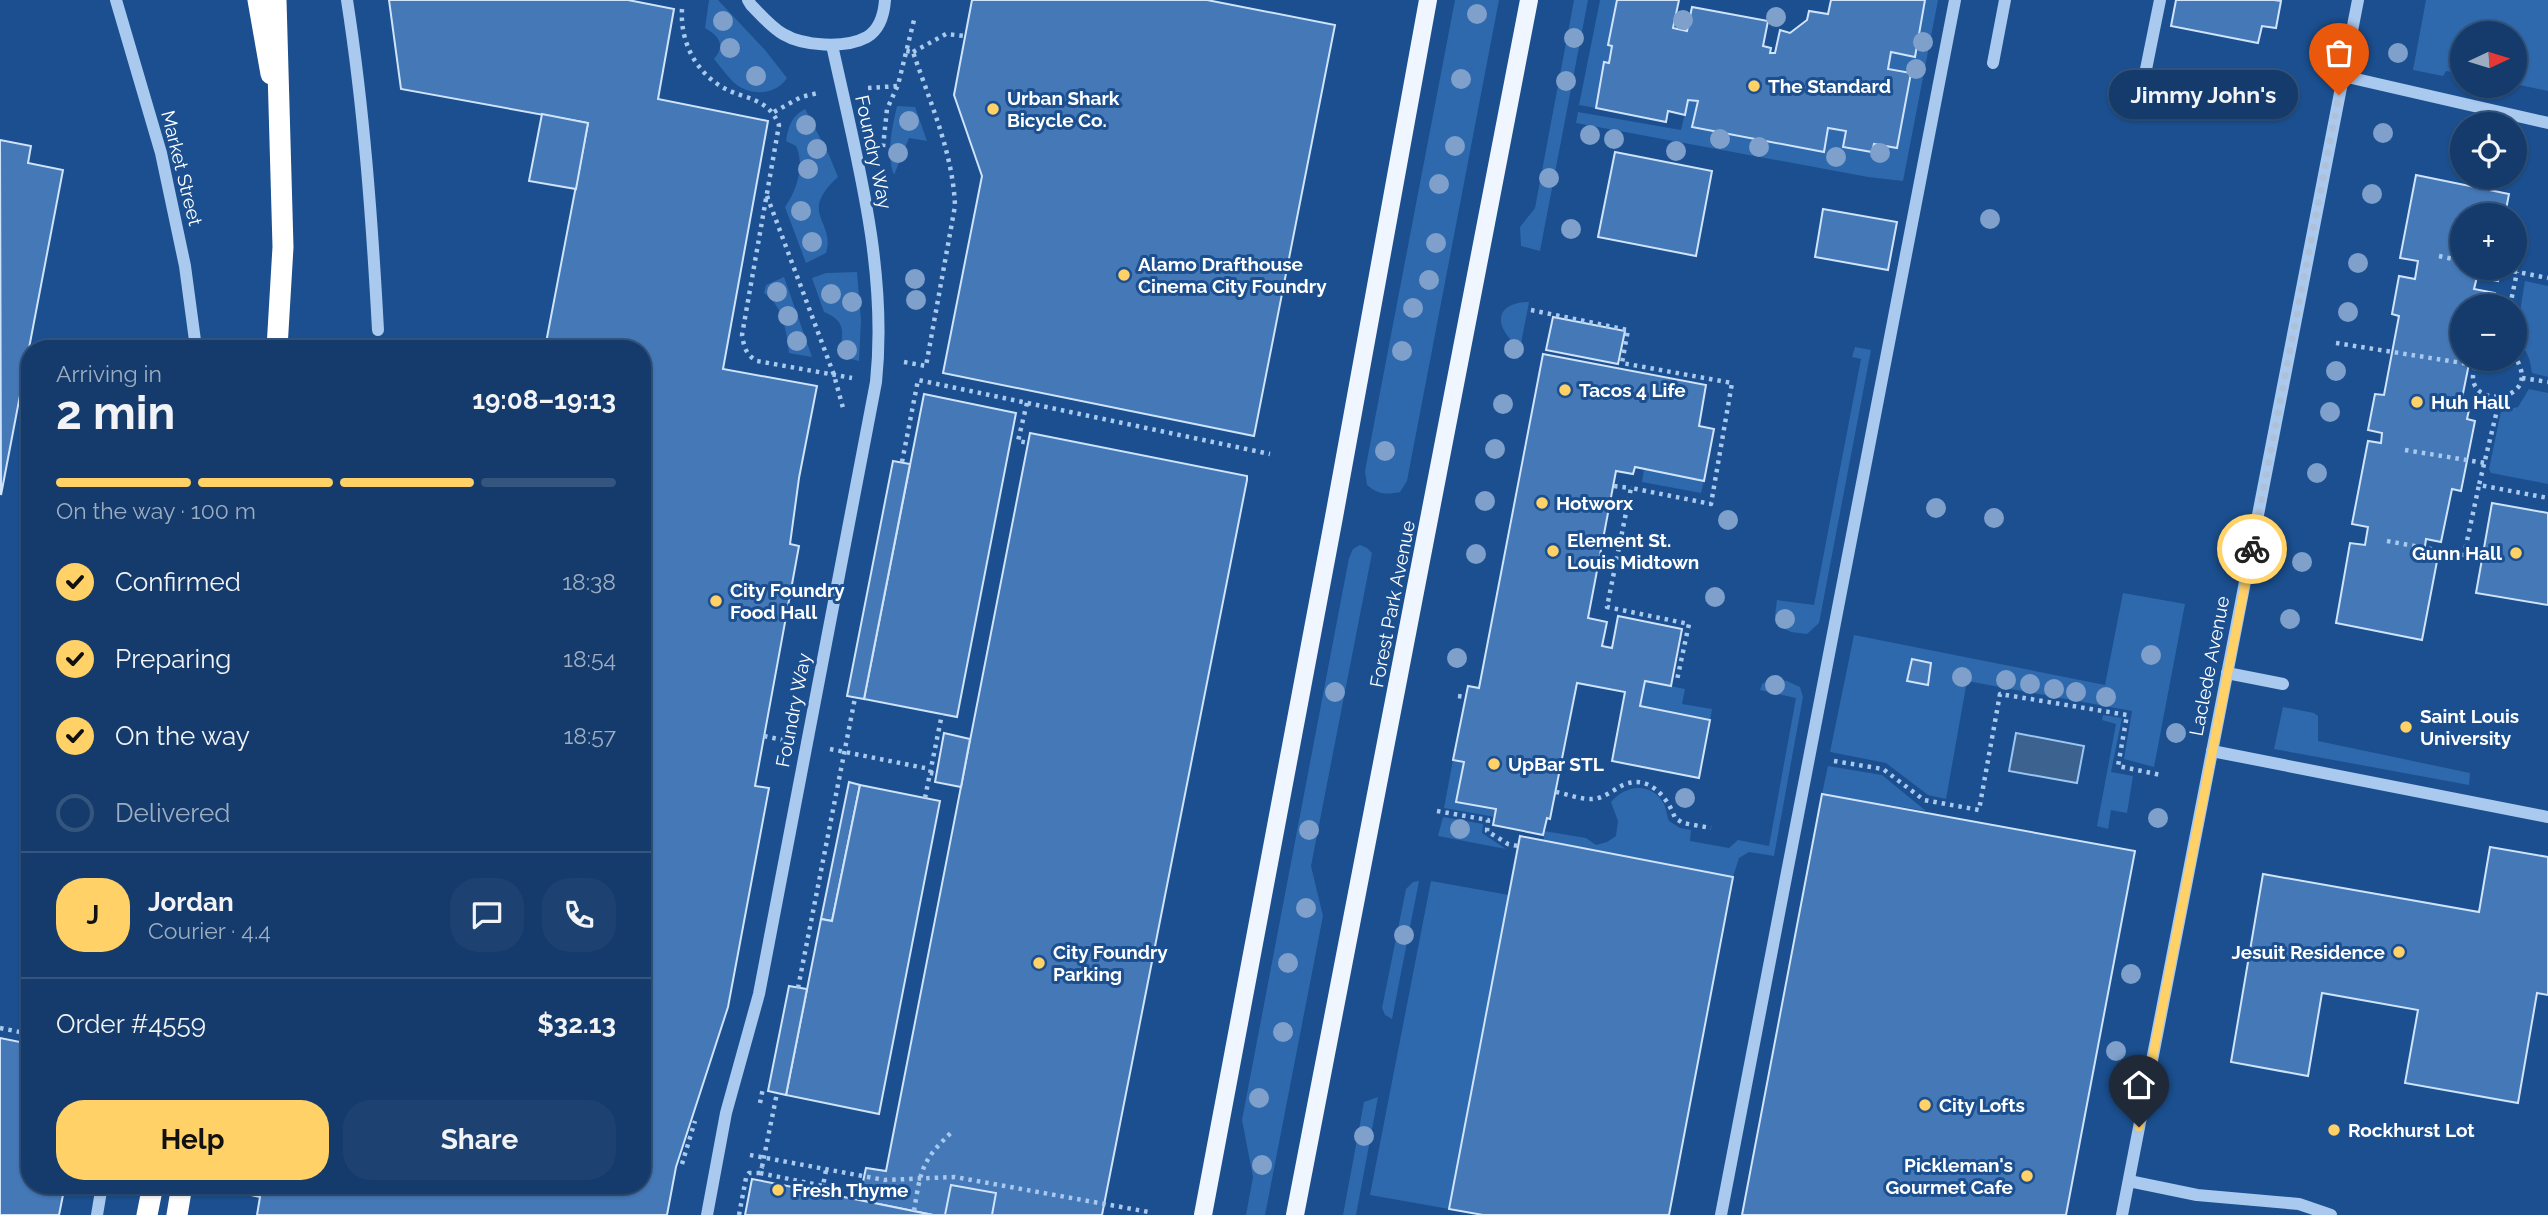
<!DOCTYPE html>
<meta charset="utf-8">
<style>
body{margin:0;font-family:Raleway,sans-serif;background:#1d4271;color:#f1f3f6;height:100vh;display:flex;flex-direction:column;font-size:26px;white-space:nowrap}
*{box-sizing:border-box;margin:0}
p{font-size:23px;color:#9dadc1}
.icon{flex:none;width:38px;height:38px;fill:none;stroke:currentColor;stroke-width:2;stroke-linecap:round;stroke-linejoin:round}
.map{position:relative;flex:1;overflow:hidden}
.drawer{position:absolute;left:21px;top:340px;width:630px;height:854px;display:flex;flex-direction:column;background:#143b6b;border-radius:28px;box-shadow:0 2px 5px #0004,0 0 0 2px #33557e}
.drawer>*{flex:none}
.needle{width:46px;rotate:86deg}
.buttons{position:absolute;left:2450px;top:21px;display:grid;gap:14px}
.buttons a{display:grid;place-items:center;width:77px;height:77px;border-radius:50%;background:#143b6b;box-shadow:0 2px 5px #0004,0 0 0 2px #33557e;font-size:35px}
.pin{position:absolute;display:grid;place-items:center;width:60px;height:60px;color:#fff;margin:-72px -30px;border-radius:50% 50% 50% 0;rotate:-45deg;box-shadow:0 0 7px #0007}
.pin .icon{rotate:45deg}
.courier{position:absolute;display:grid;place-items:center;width:70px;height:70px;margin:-35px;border:5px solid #ffd166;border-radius:50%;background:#fff;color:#222;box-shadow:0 2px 9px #0007}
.bubble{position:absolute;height:49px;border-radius:24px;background:#143b6b;box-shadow:0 2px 5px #0004,0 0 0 2px #33557e;font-size:23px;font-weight:700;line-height:49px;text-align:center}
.summary em{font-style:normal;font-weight:700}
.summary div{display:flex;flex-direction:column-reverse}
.summary{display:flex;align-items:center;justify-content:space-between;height:119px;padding:0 35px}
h1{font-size:46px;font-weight:700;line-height:52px}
.bar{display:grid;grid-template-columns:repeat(4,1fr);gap:10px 7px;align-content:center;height:84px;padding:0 35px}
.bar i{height:9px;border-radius:5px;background:#33557e}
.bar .selected{background:#ffd166}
.bar p{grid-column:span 4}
.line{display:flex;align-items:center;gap:18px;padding:0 35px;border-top:2px solid #33557e}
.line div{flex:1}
.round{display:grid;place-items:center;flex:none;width:74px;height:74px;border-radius:28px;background:#1d4271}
ol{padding:0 35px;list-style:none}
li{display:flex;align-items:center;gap:21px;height:77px}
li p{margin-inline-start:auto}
li .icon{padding:7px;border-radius:50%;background:#ffd166;color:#111;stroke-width:4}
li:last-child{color:#9dadc1}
li i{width:38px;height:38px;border:4px solid #33557e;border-radius:50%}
.primary-button{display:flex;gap:14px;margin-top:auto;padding:14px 35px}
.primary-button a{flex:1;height:80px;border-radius:28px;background:#ffd166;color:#111;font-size:28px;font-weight:700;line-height:80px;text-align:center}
.primary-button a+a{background:#1d4271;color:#f1f3f6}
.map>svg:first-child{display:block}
.green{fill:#2e69ad}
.water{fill:#3c6290;stroke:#9cc4f0;stroke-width:2}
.building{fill:#4478b7;stroke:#cfe3fa;stroke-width:2}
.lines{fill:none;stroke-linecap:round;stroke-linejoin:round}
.path{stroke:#a9c9ee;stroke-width:4.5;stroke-dasharray:3.5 5;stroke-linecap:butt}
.minor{stroke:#a9c9ee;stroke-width:12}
.major{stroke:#f0f6ff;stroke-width:18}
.highway{stroke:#fff;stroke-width:21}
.path-bridge{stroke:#a9c9ee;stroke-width:4.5;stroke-dasharray:3.5 5;stroke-linecap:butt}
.highway-bridge{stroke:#fff;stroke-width:21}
.tree{fill:#7ea0ca}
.done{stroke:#afc1d8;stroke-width:7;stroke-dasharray:0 12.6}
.route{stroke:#ffd166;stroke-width:9}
.poi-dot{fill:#ffd166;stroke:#1b4f8f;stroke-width:2.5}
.labels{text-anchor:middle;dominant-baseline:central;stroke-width:6;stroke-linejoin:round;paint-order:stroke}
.poi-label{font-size:19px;font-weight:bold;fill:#fff;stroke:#1b4f8f;text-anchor:start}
.street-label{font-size:19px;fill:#fff;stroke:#1b4f8f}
</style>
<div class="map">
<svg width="2548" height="1215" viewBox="0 0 2548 1215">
<rect width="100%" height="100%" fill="#1b4f8f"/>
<g class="green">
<path d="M709 0H718L765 50 787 78C777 93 758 96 742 88 731 83 722 68 714 59 726 45 719 36 705 28Z"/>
<path d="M1455 0H1499L1407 481 1400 492C1386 495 1377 494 1367 485L1365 471Z"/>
<path d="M1574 0H1588L1540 251 1521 246 1520 227 1535 208Z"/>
<path d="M1600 0H1617L1608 45 1612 46 1609 63H1604L1596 108 1579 105Z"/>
<path d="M1925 0H1938L1903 181 1868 177 1576 123 1578 112 1681 130 1688 100 1698 101 1693 127 1823 152 1828 128 1846 131 1844 147 1871 152 1874 144 1896 148 1911 73 1888 69 1891 52 1914 57Z"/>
<path d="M2426 0H2548V91L2515 84V33H2462V74L2446 71 2443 76 2413 70Z"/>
<path d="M897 106 915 107 927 141 909 138 894 175C886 154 892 128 897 106Z"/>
<path d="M805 109 829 155 838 177C797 214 836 221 826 253L806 263 785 207C797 190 805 165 796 146L786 141C789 125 791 117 805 109Z"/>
<path d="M857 272 861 321 859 361 843 357 839 351C845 331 844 320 824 312L812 278 826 273Z"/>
<path d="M784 277 812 357 789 353C787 333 783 305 764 293L766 285Z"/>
<path d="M2525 281 2548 286V377L2532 373C2530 359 2528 349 2515 342Z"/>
<path d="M1529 302 1518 359 1508 357 1510 339C1492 318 1502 302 1529 302Z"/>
<path d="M1855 347 1871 350 1819 623 1807 634 1791 632 1779 626 1775 616 1777 600 1814 605 1861 359 1852 357Z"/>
<path d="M2529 389 2548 393V484L2491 473 2489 469 2501 411 2518 407Z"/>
<path d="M1644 469 1704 481 1701 493 1642 482Z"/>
<path d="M1360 545 1367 548 1372 553 1311 866 1323 916 1265 1215H1246L1253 1177 1242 1120 1349 558 1353 549Z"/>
<path d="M2123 593 2185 604 2154 767 2124 759 2132 711 1967 681 1946 799 1928 795 1886 763 1830 752 1854 635 2105 685Z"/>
<path d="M1770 679 1787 681 1800 687 1803 697 1774 856 1749 852 1739 858 1733 877 1544 841V831L1586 838 1596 845 1607 842 1616 836 1618 821 1611 802C1625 785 1651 781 1664 804 1666 809 1667 816 1669 821L1680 828 1691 830 1690 841 1729 848 1738 840 1769 846 1796 698 1760 690 1762 684Z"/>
<path d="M1645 681 1685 689 1682 704 1712 709 1710 720 1640 706Z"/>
<path d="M2283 707 2314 713 2318 716V741L2470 773 2469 785 2274 749Z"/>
<path d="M2103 715 2122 718 2111 772 2133 776 2127 813 2111 810 2108 829 2097 826 2116 724 2102 720Z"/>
<path d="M1453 760 1464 762 1456 802 1496 809 1495 817 1444 808Z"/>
<path d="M1828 766 1882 775 1926 811 1822 794Z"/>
<path d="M1443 817 1483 824 1482 833 1506 849 1438 836Z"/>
<path d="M1419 881 1392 1019 1385 1015 1382 1008 1406 889 1413 882Z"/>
<path d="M1431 881 1509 895 1449 1209 1370 1195Z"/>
<path d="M1378 1097 1356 1215H1343L1364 1102Z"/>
</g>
<path class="water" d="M2016 733 2084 746 2077 783 2009 771Z"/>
<g class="building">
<path d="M389 0H628L674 9 658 99 768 121 723 369 817 386 799 478 790 544 799 546 755 786 769 788 728 1007 676 1167 667 1215H257L260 1197 251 1195 253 1185H642V348H545L588 123 401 89Z"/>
<path d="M972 0H1207L1335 25 1254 436 943 373 982 176 954 95Z"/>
<path d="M1617 0H1679L1673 28 1687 31 1692 7 1768 21 1763 46 1771 48 1770 53H1775L1780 30 1790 33 1807 20 1809 11 1828 14 1831 0H1925L1915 57 1891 52 1888 69 1911 73 1897 148 1874 144 1872 152 1843 147 1846 131 1828 128 1824 152 1692 127 1698 101 1688 100 1685 115 1668 111 1666 122 1596 108 1604 62 1609 63 1612 46 1608 45Z"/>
<path d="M2176 0H2274L2281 1 2276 28 2262 26 2258 43 2171 26Z"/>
<path d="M542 114 588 123 576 189 529 181Z"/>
<path d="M0 140 31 146 28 163 63 170 1 495Z"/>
<path d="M1615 152 1712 171 1696 256 1598 237Z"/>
<path d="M2416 175 2509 194 2505 215H2462V268H2501L2498 281 2477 277 2474 289 2495 293 2492 306H2462V359H2470L2460 408 2469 410 2467 419 2475 421 2461 491 2452 489 2441 542 2426 539 2424 553 2438 556 2422 640 2336 623 2350 543 2365 545 2368 527 2352 524 2368 441 2381 443 2382 433 2368 430 2375 394 2384 395 2399 316 2392 314 2399 276 2415 279 2418 261 2400 258Z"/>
<path d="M1823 209 1897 222 1888 270 1815 257Z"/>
<path d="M1553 317 1625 331 1618 364 1546 350Z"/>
<path d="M1543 354 1706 385 1699 426 1714 429 1704 481 1635 467 1633 474 1616 471 1588 618 1607 622 1602 646 1612 648 1618 616 1682 629 1671 686 1645 681 1640 706 1710 720 1699 778 1612 761 1625 692 1577 683 1550 819 1547 818 1543 835 1493 825 1496 809 1456 802 1464 762 1453 760 1468 686 1479 688Z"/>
<path d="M924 394 1016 413 957 717 864 699Z"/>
<path d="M1030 433 1247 476V480L1102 1215H933L859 1200 866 1168 886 1171Z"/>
<path d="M893 461 910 464 864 699 847 696Z"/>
<path d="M2492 503 2548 513V605L2476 593Z"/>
<path d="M1912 659 1931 663 1928 685 1907 681Z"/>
<path d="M944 733 970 739 961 787 935 782Z"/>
<path d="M849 782 860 785 832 921 821 919Z"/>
<path d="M860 785 940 801 879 1114 786 1095 821 919 832 921Z"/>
<path d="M1822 794 2135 851 2066 1215H1742Z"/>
<path d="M1520 836 1733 877 1669 1215H1483L1449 1209Z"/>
<path d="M2490 847 2548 857V995L2537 993 2518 1103 2405 1083 2418 1010 2322 993 2308 1076 2231 1062 2263 874 2479 912Z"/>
<path d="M789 986 807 989 786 1095 768 1091Z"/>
<path d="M0 1038 30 1044V1185H65L59 1215H0Z"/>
<path d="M752 1179 859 1200 933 1215H745Z"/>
<path d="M951 1185 996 1193 992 1215H945Z"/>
</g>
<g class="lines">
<g class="path">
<path d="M682 9C680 41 695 71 722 87 745 100 768 97 779 125L742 335C744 347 746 355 757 361L852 378"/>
<path d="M913 52 946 34 965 36"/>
<path d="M868 88 898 86"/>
<path d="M774 112 801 97 818 93"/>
<path d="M883 147 887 109 898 85 914 20"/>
<path d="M767 196 834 375 843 408"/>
<path d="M2439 256 2462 261"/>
<path d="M2497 268 2548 278"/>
<path d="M2510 306 2517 272"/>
<path d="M1531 310 1628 330 1622 363 1732 383 1711 504 1631 488 1607 607 1689 624 1677 680"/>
<path d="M2336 343 2475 365"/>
<path d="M2479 359C2448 411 2548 408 2515 357"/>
<path d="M904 362 926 366 955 206C953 153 930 102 913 52L906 51"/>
<path d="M2522 378 2548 382"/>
<path d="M2500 398 2479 485 2548 498"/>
<path d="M1027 403 1018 441 1029 443"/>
<path d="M2405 450 2485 463"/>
<path d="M902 462 918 380 1270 454"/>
<path d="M1614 486 1631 488"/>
<path d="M2387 541 2464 555 2479 485"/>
<path d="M1458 696 1466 697"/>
<path d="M764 736 783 740"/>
<path d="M830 749 925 768"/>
<path d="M1834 761 1883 769 1924 800 1979 810 2000 694 2127 715 2118 766 2161 775"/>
<path d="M930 773 936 774"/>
<path d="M1556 792C1567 794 1582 800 1593 799 1604 798 1613 790 1623 785 1648 774 1667 796 1675 818L1683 823 1711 828"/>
<path d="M1437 811 1488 820 1487 831 1508 844 1518 846"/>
<path d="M0 1028 30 1034"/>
<path d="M760 1103 763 1088"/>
<path d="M750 1155 884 1180 955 1177 1149 1212"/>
<path d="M682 1164 695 1121"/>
<path d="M760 1173 823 1186 826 1170"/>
<path d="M823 1186 861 1193"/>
<path d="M914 1211C921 1168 922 1160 954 1130"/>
<path d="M739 1215 746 1178 749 1173H760L762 1167"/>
</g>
<g class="minor">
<path d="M116 0 161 153 185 266 196 348"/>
<path d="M347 0C364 109 372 220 378 330"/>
<path d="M748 0 751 5C761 15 771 27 783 34 803 46 845 49 867 37 880 29 884 14 885 0"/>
<path d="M1993 63 2005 0"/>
<path d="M2343 76 2548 123"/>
<path d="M2141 94 2160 0"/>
<path d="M2227 673 2283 684"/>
<path d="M2212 751 2548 817"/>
<path d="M2129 1181 2197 1195 2299 1204 2331 1215"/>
<path d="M97 1215 102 1185"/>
<path d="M707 1215 726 1113 759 994 876 382C888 269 856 155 832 45"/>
<path d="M1721 1215 1955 0"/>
<path d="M2122 1215 2358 0"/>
</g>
<g class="major">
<path d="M1203 1215 1334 517 1428 0"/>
<path d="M1295 1215 1529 0"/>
</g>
<g class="highway">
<path d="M258 0 271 74"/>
<path d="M147 1215 153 1185"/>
<path d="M177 1215 182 1185"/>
</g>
<g class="path-bridge">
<path d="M925 798 942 714"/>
<path d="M798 988 855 698"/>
<path d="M762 1167 777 1093"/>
</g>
<path class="highway-bridge" d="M276 0 283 247 277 348"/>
</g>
<g class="tree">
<circle cx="1477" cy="14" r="10"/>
<circle cx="1776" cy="17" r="10"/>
<circle cx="1683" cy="20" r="10"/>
<circle cx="723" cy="21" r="10"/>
<circle cx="1574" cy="38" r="10"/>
<circle cx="1923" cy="42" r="10"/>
<circle cx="730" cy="48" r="10"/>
<circle cx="2398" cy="53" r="10"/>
<circle cx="1916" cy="69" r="10"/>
<circle cx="756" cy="76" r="10"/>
<circle cx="1461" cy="79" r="10"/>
<circle cx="1566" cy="81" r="10"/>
<circle cx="909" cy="121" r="10"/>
<circle cx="806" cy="125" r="10"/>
<circle cx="2383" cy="133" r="10"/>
<circle cx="1590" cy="135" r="10"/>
<circle cx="1614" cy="139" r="10"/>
<circle cx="1720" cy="139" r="10"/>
<circle cx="1455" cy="146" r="10"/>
<circle cx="1759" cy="147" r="10"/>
<circle cx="817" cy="149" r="10"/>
<circle cx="1676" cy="151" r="10"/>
<circle cx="898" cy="153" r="10"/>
<circle cx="1880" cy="153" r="10"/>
<circle cx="1836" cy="157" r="10"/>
<circle cx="808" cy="169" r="10"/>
<circle cx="1549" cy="178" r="10"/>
<circle cx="1439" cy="184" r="10"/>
<circle cx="2372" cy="194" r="10"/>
<circle cx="801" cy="211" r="10"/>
<circle cx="1990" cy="219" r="10"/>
<circle cx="1571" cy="229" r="10"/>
<circle cx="812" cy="242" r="10"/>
<circle cx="1436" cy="243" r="10"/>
<circle cx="2358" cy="263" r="10"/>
<circle cx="915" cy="279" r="10"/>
<circle cx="1429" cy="280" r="10"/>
<circle cx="777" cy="292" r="10"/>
<circle cx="831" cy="294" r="10"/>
<circle cx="916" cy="300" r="10"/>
<circle cx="852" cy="302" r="10"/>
<circle cx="1413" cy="308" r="10"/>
<circle cx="2348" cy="312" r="10"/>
<circle cx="788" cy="316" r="10"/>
<circle cx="797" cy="341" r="10"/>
<circle cx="1514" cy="349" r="10"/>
<circle cx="847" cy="350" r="10"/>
<circle cx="1402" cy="351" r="10"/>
<circle cx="2336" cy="371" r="10"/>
<circle cx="1503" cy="404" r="10"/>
<circle cx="2330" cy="412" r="10"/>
<circle cx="1495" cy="449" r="10"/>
<circle cx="1385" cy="451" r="10"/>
<circle cx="2317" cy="473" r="10"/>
<circle cx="1485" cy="501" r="10"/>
<circle cx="1936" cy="508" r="10"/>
<circle cx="1994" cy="518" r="10"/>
<circle cx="1728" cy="520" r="10"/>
<circle cx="1476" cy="554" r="10"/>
<circle cx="2302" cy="562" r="10"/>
<circle cx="1715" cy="597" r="10"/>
<circle cx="1785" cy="619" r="10"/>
<circle cx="2290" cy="619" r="10"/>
<circle cx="2151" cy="655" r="10"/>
<circle cx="1457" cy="658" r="10"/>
<circle cx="1962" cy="677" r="10"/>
<circle cx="2006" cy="680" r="10"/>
<circle cx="2030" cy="684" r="10"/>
<circle cx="1775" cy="685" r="10"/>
<circle cx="2054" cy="689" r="10"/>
<circle cx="1335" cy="692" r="10"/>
<circle cx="2076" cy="692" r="10"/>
<circle cx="2106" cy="697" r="10"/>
<circle cx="2176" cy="733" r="10"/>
<circle cx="1685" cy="798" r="10"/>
<circle cx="2158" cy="818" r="10"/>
<circle cx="1460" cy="829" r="10"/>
<circle cx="1309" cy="830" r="10"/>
<circle cx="1306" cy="908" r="10"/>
<circle cx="1404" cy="935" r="10"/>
<circle cx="1288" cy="963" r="10"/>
<circle cx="2131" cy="974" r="10"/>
<circle cx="1283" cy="1032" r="10"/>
<circle cx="2116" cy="1051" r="10"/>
<circle cx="1259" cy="1098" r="10"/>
<circle cx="1364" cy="1136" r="10"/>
<circle cx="1262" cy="1165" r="10"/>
</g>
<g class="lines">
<path class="done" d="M2252 549 2339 95"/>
<path class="route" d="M2139 1127 2252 549"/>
</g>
<g class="poi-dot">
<circle cx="1754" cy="86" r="7"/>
<circle cx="993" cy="109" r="7"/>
<circle cx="1124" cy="275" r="7"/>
<circle cx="1565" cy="390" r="7"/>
<circle cx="2417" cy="402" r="7"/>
<circle cx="1542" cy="503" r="7"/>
<circle cx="1553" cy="551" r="7"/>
<circle cx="2516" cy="553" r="7"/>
<circle cx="716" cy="601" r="7"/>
<circle cx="2406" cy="727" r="7"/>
<circle cx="1494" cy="764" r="7"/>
<circle cx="2399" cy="952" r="7"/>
<circle cx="1039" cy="963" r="7"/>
<circle cx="1925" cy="1105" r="7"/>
<circle cx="2334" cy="1130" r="7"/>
<circle cx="2027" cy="1176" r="7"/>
<circle cx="778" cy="1190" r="7"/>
</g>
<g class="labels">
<g class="poi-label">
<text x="1768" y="86">The Standard</text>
<text x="1007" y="98">Urban Shark<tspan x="1007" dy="22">Bicycle Co.</tspan></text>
<text x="1138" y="264">Alamo Drafthouse<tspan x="1138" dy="22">Cinema City Foundry</tspan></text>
<text x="1579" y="390">Tacos 4 Life</text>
<text x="2431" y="402">Huh Hall</text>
<text x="1556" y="503">Hotworx</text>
<text x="1567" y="540">Element St.<tspan x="1567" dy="22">Louis Midtown</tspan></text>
<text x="2502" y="553" text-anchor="end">Gunn Hall</text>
<text x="730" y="590">City Foundry<tspan x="730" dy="22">Food Hall</tspan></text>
<text x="2420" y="716">Saint Louis<tspan x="2420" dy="22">University</tspan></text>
<text x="1508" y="764">UpBar STL</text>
<text x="1053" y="952">City Foundry<tspan x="1053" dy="22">Parking</tspan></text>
<text x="2385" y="952" text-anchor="end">Jesuit Residence</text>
<text x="1939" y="1105">City Lofts</text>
<text x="2348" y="1130">Rockhurst Lot</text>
<text x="2013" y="1165" text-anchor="end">Pickleman's<tspan x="2013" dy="22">Gourmet Cafe</tspan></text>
<text x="792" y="1190">Fresh Thyme</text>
</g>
<g class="street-label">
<text transform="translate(874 152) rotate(78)">Foundry Way</text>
<text transform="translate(182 168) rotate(76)">Market Street</text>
<text transform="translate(1392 604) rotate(-79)">Forest Park Avenue</text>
<text transform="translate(2209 666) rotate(-79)">Laclede Avenue</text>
<text transform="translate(793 710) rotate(-79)">Foundry Way</text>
</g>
</g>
</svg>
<div class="buttons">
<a><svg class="needle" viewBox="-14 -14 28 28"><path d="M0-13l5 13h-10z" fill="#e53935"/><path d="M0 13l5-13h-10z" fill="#9dadc1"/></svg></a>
<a><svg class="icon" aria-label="locate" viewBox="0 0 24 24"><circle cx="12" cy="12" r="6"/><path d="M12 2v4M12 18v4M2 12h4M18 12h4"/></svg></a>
<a>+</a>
<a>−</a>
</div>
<div class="pin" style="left:2339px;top:95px;background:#ea580c"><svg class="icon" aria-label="bag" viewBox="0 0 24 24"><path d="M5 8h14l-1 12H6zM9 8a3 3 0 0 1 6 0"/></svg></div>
<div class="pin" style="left:2139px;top:1127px;background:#1f2937"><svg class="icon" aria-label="home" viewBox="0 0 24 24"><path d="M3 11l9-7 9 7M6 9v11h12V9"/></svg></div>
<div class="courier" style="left:2252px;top:549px"><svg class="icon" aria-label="bike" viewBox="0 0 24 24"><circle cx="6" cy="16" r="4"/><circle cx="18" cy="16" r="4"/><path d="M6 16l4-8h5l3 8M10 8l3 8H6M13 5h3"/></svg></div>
<div class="bubble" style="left:2109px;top:70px;width:189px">Jimmy John's</div>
<section class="drawer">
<div class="summary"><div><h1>2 min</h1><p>Arriving in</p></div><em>19:08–19:13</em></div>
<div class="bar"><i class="selected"></i><i class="selected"></i><i class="selected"></i><i></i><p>On the way · 100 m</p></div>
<ol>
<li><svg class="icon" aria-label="check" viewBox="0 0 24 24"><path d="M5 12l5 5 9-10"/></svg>Confirmed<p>18:38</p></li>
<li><svg class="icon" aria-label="check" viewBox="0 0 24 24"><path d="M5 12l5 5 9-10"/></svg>Preparing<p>18:54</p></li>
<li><svg class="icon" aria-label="check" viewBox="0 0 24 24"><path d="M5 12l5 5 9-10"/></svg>On the way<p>18:57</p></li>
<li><i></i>Delivered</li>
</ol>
<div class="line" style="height:126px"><b class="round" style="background:#ffd166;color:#111">J</b><div><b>Jordan</b><p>Courier · 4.4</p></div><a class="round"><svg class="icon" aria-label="chat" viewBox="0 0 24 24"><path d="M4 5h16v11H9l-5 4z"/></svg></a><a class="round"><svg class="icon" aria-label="phone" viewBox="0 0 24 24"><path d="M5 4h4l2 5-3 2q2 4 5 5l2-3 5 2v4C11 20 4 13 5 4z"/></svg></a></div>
<div class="line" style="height:91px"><div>Order #4559</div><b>$32.13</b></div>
<div class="primary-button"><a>Help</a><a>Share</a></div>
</section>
</div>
